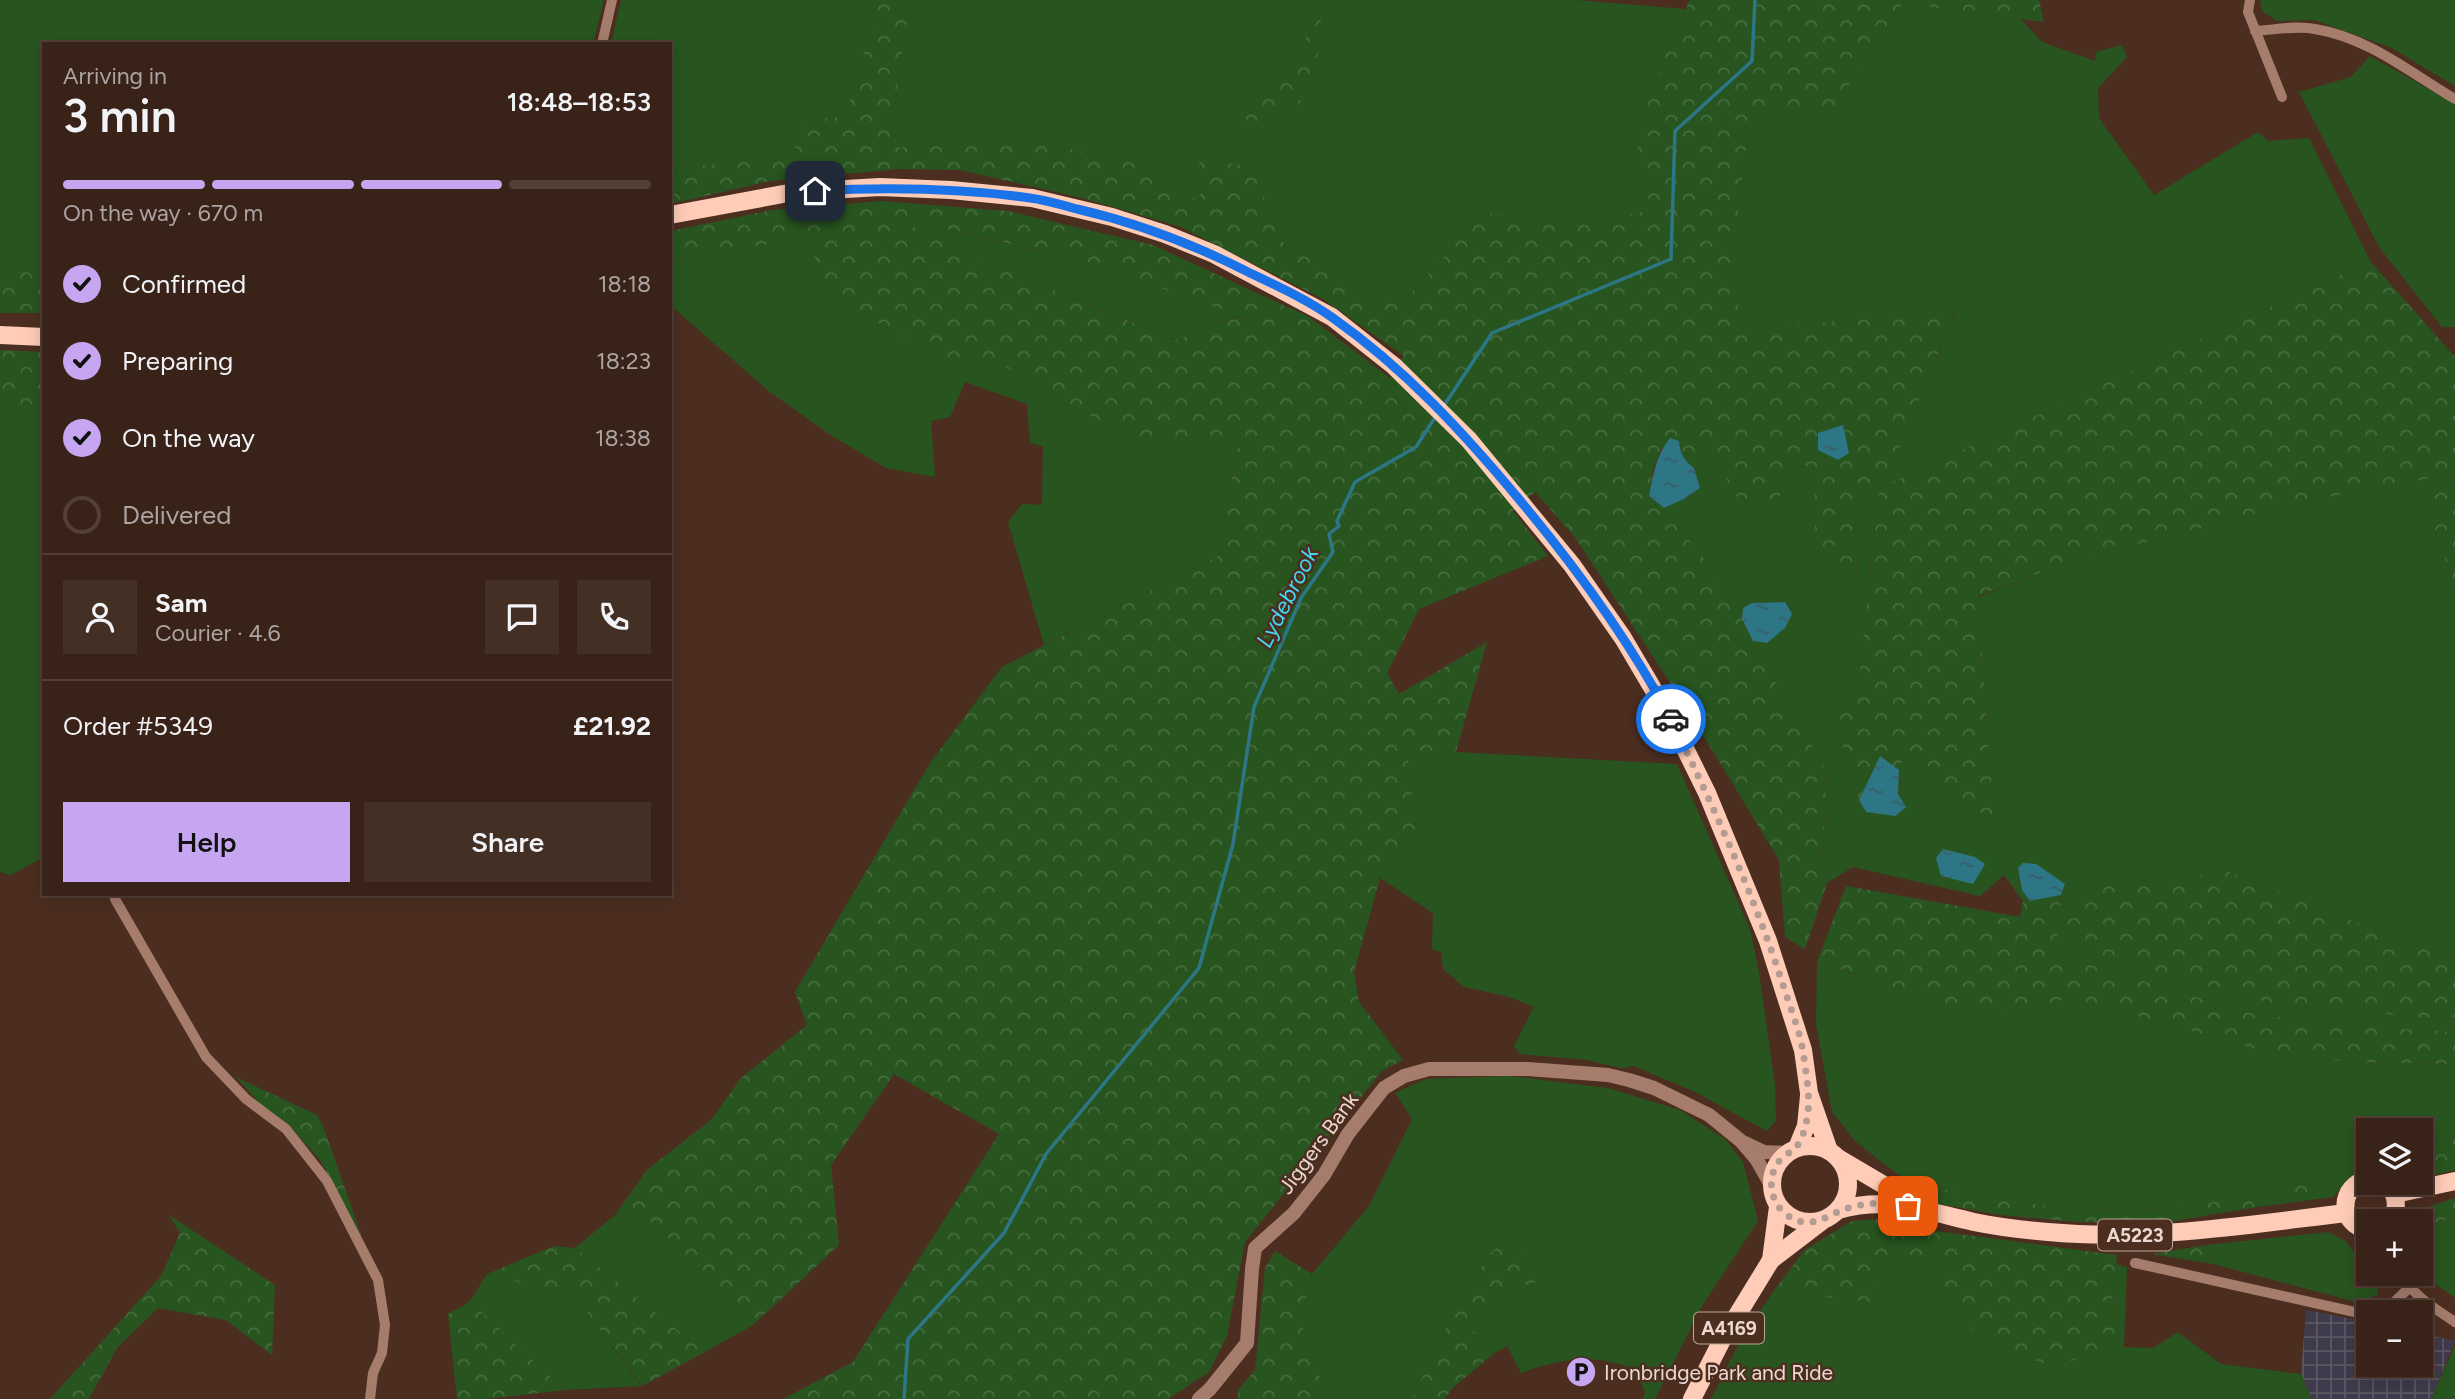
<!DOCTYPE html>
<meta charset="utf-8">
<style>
body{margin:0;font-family:Figtree,sans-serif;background:#442f25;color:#f1f3f6;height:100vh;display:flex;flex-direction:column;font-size:26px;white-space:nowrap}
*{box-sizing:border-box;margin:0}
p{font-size:23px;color:#aba4a2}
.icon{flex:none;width:38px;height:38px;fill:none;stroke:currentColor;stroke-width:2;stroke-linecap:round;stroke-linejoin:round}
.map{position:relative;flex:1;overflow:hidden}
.details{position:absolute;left:42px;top:42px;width:630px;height:854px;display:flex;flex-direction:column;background:#392218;border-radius:0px;box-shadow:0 4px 18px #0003,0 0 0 2px #533f37}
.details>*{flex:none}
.tools{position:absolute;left:2356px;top:1118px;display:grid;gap:14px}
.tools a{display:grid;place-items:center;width:77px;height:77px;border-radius:0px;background:#392218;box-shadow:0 4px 18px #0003,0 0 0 2px #533f37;font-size:35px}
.pin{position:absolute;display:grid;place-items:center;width:60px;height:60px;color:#fff;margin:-30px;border-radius:14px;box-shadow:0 4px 10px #0006}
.courier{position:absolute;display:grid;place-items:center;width:70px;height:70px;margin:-35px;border:5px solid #1a73e8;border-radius:50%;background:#fff;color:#222;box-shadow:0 2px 9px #0007}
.summary em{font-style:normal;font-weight:600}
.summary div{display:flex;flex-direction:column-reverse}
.summary{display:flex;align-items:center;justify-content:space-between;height:119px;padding:0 21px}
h1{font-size:46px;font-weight:600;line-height:52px}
.bar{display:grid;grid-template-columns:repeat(4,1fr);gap:10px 7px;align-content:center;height:84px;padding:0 21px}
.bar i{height:9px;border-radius:5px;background:#533f37}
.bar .on{background:#c6a6f0}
.bar p{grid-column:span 4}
.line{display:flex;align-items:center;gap:18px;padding:0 21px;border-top:2px solid #533f37}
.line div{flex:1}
.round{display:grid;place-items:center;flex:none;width:74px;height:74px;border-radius:0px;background:#442f25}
ol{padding:0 21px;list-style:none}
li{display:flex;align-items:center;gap:21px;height:77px}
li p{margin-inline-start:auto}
li .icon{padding:7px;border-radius:50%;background:#c6a6f0;color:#111;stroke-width:4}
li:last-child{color:#aba4a2}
li i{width:38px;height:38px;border:4px solid #533f37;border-radius:50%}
.primary-button{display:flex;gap:14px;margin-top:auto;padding:14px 21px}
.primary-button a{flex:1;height:80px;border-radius:0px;background:#c6a6f0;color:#111;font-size:28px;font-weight:600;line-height:80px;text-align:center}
.primary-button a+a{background:#442f25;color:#f1f3f6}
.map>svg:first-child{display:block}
.industrial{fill:url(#industrial-grid)}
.green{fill:#28551f}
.forest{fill:url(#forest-crowns);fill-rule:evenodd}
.water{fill:url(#water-ripples)}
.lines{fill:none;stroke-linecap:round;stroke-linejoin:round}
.stream{stroke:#2c7686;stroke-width:3.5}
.minor{stroke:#a67d6d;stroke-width:10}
.tertiary{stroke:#a67d6d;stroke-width:14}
.primary{stroke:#ffccb8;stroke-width:18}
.done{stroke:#b49c92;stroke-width:7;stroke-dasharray:0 12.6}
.route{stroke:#1a73e8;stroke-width:9}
.labels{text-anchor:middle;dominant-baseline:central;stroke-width:5;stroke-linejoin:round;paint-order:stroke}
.shield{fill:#4c2e20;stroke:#bca59b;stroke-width:2}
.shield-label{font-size:19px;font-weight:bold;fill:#ecd8d0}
.street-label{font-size:21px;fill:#ecd8d0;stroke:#4c2e20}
.poi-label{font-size:21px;fill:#ecd8d0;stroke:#4c2e20;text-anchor:start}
.water-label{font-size:23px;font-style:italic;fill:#45d5f1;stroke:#4c2e20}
</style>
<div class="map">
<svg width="2455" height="1399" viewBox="0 0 2455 1399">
<defs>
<pattern id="industrial-grid" width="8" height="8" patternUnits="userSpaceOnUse" patternTransform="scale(1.75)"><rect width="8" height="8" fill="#403b4c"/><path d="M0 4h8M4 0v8" fill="none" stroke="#5c5765"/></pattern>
<pattern id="forest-crowns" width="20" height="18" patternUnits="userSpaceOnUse" patternTransform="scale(1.75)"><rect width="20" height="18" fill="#28551f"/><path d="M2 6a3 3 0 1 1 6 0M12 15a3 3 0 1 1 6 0" fill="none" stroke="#476d3e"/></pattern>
<pattern id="water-ripples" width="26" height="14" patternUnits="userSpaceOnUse" patternTransform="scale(1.75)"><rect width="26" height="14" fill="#2c7686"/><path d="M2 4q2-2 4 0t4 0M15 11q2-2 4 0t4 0" fill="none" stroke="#385e66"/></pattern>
</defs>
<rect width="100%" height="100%" fill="#4c2e20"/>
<path class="industrial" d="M2306 1310 2368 1322V1365H2420V1333L2455 1341 2431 1399H2312L2301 1374Z"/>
<g class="green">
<path d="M0 0H604L593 44H44V268H0Z"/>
<path d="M621 0H873L872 26 849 104 835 118 793 122 796 156 670 169V44H611Z"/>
<path d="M910 0H1576L1685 9 1671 37 1636 139 1652 210 1594 221 1484 213 1404 301 1377 305 1317 259 1288 252 1251 168 1200 202 1134 163 1031 140 891 148 889 120 893 119Z"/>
<path d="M2260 0H2455V86L2392 48 2314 20 2277 21 2262 11Z"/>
<path d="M1903 3 2021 19 2042 42 2095 61 2096 52 2122 45 2127 57 2098 88 2099 118 2154 195 2258 132 2268 141 2309 138 2370 261 1879 489 1857 695 1859 800 1866 812 1898 794 1899 770 1906 752 1957 800 1994 818 1978 597 2071 561 2313 500 2455 474V487L2421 491 2455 587V961L2224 870 2173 882 2108 884 2070 948 2276 1005 2443 1019 2455 1017V1032L2327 1024 2245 1012 2084 963 2055 958 2061 895 2065 884 2018 868 2022 890 2030 901H2023L2004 875 1980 896 1853 867 1827 883 1822 864 1827 771 1753 641 1767 643 1785 602 1752 603 1743 608 1664 508 1684 499 1700 488 1694 468 1716 451 1733 495 1776 516 1786 467 1815 466V552L1857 585 1855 514 1879 489 1899 449 1956 311 1742 331 1732 263 1750 116 1835 107Z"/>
<path d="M2370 56 2455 104V327H2442L2379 247 2299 92 2351 77Z"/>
<path d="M886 215 1078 260 1243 315 1176 340 982 261Z"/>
<path d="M806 239 833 299 922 346 948 373 990 358 1129 438 1224 436 1239 440 1217 557 1044 645 1008 522 1022 504 1042 505 1043 446 1030 443 1027 404 965 382 950 417 931 421 935 477 886 468 829 434 770 392 670 305V258Z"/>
<path d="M0 406 44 410V857L11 875 0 872Z"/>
<path d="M1456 752 1677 764 1750 929 1759 972 1775 1085 1776 1121 1767 1131 1693 1091 1634 1066 1621 1068 1587 1060 1520 1054 1514 1046 1534 1007 1509 997 1464 987 1443 969 1441 952 1432 949 1433 913 1380 878 1415 830 1408 755Z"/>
<path d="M1817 962 1856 975 2017 1012 2070 998 2263 1051 2346 1062 2455 1064V1137L2420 1149V1130H2368V1170L2356 1171 2333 1197 2251 1208 2326 1189 2327 1175 2276 1192 2177 1208 2075 1210 1910 1184 1855 1141 1832 1112 1816 1024Z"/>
<path d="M1509 1076 1608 1088 1680 1110 1725 1139 1743 1162 1758 1221 1702 1306 1655 1399H1643L1645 1393 1642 1384 1633 1377 1636 1370C1594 1353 1563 1358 1521 1373L1507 1346 1493 1354 1473 1331 1485 1313 1514 1289 1504 1238C1467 1275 1436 1350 1412 1399H1329L1303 1336V1310L1312 1274 1369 1206 1412 1119 1395 1093 1426 1079Z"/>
<path d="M615 1215 654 1223 753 1325 705 1352 575 1248Z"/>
<path d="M2455 1218V1297C2415 1273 2420 1270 2420 1226Z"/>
<path d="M2328 1232 2346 1241 2368 1271V1274H2370L2378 1284V1295L2356 1302 2213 1264 2206 1245Z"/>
<path d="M1892 1254 1937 1260 1951 1303 2118 1332 2112 1304 2116 1264 2127 1267 2124 1347 2153 1348 2178 1332 2221 1364 2301 1374 2312 1399H1711L1739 1343 1775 1289 1824 1297 1876 1282Z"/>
<path d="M487 1274 576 1297 641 1386 565 1390 470 1301Z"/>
<path d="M2455 1345V1399H2431Z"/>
</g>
<g class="forest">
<path d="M873 0H910L893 120 889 121 891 148 1031 140 1134 163 1200 202 1199 156 1251 168 1288 252 1317 259 1377 305 1404 301 1484 213 1594 221 1651 210 1636 139 1671 37 1690 0H2039L2044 22 1903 3 1835 107 1750 116 1732 263 1742 330 1956 310 1899 449 1880 488 2370 261 2455 357V474L2313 500 2071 561 1978 596 1994 819 1957 800 1906 752 1899 770 1880 756 1859 800 1835 721 1857 695 1879 490 1855 514 1857 586 1815 552V466L1786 467 1776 516 1733 495 1716 452 1694 468C1684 461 1680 453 1679 441L1661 449 1653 469 1649 496 1664 508 1743 608 1742 619 1753 641 1827 771 1822 864 1827 883 1805 949 1785 937 1779 860 1686 707 1574 536 1535 492 1513 511 1548 556 1419 609 1387 673 1399 694 1487 642 1456 752 1408 756 1415 830 1380 878 1354 972 1359 1002 1403 1060 1382 1071 1245 1242 1227 1336 1209 1372 1168 1399H783L853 1362 999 1134 894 1074 831 1165 839 1245 753 1325 654 1223 615 1215 648 1169 711 1120 741 1078 807 1025 795 992 930 763 1002 667 1217 557 1239 441 1224 436 1129 438 990 358 948 373 922 346 833 299 806 239 670 258V231L772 210 882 201 1007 211 1153 245 1309 317 1390 378 1404 356 1323 299 1181 227 1082 198 960 170 898 169 770 181 670 204V169L796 156 793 121 835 118 849 103 872 26ZM891 216 1079 260 1242 316 1175 340 982 261Z"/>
<path d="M1318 0H1322L1320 48 1300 103 1249 125 1241 108 1286 72 1312 27Z"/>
<rect x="0" y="268" width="44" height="45"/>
<path d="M0 350 44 352V410L0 406Z"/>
<path d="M2455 487V587L2421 490Z"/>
<path d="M2224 870 2455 961V1017L2443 1019 2276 1005 2070 948 2062 925 2108 884 2173 882Z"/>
<path d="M1846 886 2020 917 2023 901 2061 895 2056 958 2084 963 2245 1012 2327 1024 2455 1032V1064L2346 1062 2263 1051 2070 998 2017 1012 1979 1014 1817 962Z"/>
<path d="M236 1077 317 1115 323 1126 362 1237 320 1160 285 1121 263 1107Z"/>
<path d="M2455 1137V1170L2426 1177 2420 1170V1149Z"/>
<path d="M2328 1175 2329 1183 2326 1189 2251 1208 2162 1223 2078 1222 2000 1215 1935 1203 1910 1184 2075 1210 2177 1208 2276 1192Z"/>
<path d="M2455 1198V1218L2420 1226 2419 1221 2425 1208Z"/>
<path d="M169 1215 275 1285 272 1355 226 1320 158 1308 117 1348 89 1399H50L161 1276 180 1233Z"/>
<path d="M1893 1218 1929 1230 2117 1255 2112 1304 2118 1332 2114 1357 2041 1363 1977 1335 1951 1303 1937 1260 1892 1254 1876 1282 1872 1302 1824 1297 1775 1289 1805 1250 1852 1221Z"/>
<path d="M1504 1238 1539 1265 1542 1280 1514 1289 1485 1313 1473 1331 1493 1354 1454 1387 1444 1399H1412C1436 1350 1467 1276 1504 1238Z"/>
<path d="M2206 1245 2213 1264 2152 1254Z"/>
<path d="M554 1246 575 1248 705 1352 642 1386 576 1297 487 1274Z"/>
<path d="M1275 1251 1312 1274 1303 1310V1336L1329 1399H1238V1390L1255 1370 1265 1268Z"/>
<path d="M470 1301 565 1390 486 1399H457L448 1314 465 1305Z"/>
</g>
<g class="water">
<path d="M1843 425 1849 453 1838 460 1818 450V433Z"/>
<path d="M1670 438 1679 441C1680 453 1684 461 1694 468L1700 488 1684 499 1664 508 1649 496C1653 474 1656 456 1670 438Z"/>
<path d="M1785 602 1792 614 1785 628 1767 643 1753 641 1742 619 1743 608 1752 603Z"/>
<path d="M1880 756 1899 770 1898 794 1906 807 1895 816 1866 812 1859 800Z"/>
<path d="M1943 849 1975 857 1985 864 1973 884 1941 876 1936 858Z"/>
<path d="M2023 863 2036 864 2065 884 2061 895 2030 901 2022 890 2018 868Z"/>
</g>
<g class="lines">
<g class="stream">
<path d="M1443 407 1492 333 1671 259 1675 131 1752 61 1755 0"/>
<path d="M904 1399 908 1339 1004 1233 1046 1154 1199 968 1233 844 1254 707 1301 598 1333 552 1329 534 1339 526 1337 521 1355 482 1416 447 1436 416"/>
</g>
<g class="minor">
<path d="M2250 0 2248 12 2282 97"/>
<path d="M2255 31C2274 30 2297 25 2315 29 2369 38 2409 72 2455 99"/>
<path d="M602 44 612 0"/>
<path d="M115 894V899L206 1057 246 1099 286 1129 327 1181 378 1280 385 1325 382 1353 373 1373 370 1399"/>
<path d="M2135 1263 2368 1315"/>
<path d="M2400 1274C2414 1296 2434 1308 2455 1322"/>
<path d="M2379 1312 2390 1306 2409 1288"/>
</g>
<g class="tertiary">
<path d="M1745 1143 1764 1152 1788 1153"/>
<path d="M1199 1399 1210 1389 1247 1343 1252 1269 1255 1248 1294 1213 1324 1175 1348 1134 1384 1088 1404 1076 1429 1069H1528L1608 1075 1629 1080 1654 1088 1709 1115 1741 1141 1757 1160 1771 1185"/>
</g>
<g class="primary">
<path d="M670 215 794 192 880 187 951 190 1032 198 1112 217 1165 234 1214 254 1332 317 1394 366 1469 440 1572 565 1623 638 1669 716 1707 793 1768 941 1803 1050 1809 1093 1829 1151"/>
<path d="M0 335 44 337"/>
<circle cx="1810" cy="1184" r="38"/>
<path d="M1797 1148 1806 1126 1809 1096"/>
<path d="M1838 1158 1911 1201"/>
<path d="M2368 1179C2339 1185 2337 1224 2368 1230"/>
<path d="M2385 1183C2398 1194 2399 1208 2390 1222"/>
<path d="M2395 1194 2455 1181"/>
<path d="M1838 1210C1889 1196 1925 1211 1974 1222 1998 1227 2024 1230 2048 1232 2149 1241 2246 1225 2346 1213"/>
<path d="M1771 1260 1778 1207"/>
<path d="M1692 1399 1722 1340 1771 1260 1822 1221"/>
</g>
</g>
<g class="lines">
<path class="done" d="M1671 719C1712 804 1753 892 1782 982 1790 1007 1801 1033 1804 1058 1807 1081 1812 1104 1805 1127 1804 1132 1801 1141 1797 1146 1794 1151 1786 1154 1781 1159 1766 1175 1769 1202 1787 1215 1813 1234 1831 1210 1856 1206 1874 1202 1890 1203 1908 1206"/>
<path class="route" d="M815 191C887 187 959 188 1030 198 1046 200 1062 205 1077 209 1138 223 1193 244 1248 272 1277 286 1308 300 1333 318 1404 368 1463 432 1518 498 1575 566 1629 640 1671 719"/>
</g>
<defs>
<g id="parking-disc" transform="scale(1.575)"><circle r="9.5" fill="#c6a6f0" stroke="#4c2e20"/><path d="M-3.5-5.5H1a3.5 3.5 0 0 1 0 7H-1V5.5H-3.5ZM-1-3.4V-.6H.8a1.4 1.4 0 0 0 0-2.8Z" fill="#111"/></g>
</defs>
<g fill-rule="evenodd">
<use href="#parking-disc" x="1581" y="1372"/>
</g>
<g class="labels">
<g class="shield">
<rect x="2098" y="1219.5" width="74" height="31" rx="5"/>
<rect x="1694" y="1312.5" width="70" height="31" rx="5"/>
</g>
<g class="shield-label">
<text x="2135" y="1235">A5223</text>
<text x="1729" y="1328">A4169</text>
</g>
<g class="street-label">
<text transform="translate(1318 1143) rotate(-54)">Jiggers Bank</text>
</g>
<g class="poi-label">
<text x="1604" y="1372">Ironbridge Park and Ride</text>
</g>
<g class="water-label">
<text transform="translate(1287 597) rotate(-63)">Lydebrook</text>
</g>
</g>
</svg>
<div class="tools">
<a><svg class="icon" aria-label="layers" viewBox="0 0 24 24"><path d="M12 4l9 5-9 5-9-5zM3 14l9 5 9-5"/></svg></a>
<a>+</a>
<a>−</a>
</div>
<div class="pin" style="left:1908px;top:1206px;background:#ea580c"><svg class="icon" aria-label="bag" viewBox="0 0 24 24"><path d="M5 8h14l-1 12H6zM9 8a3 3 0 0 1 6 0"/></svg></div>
<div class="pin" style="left:815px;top:191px;background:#1f2937"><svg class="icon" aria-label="home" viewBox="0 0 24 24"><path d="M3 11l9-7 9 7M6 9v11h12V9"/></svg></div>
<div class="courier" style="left:1671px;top:719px"><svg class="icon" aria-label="car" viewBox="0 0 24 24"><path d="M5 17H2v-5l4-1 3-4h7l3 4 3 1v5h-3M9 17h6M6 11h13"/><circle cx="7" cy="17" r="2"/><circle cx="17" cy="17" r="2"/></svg></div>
<section class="details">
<div class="summary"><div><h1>3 min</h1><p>Arriving in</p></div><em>18:48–18:53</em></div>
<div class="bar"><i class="on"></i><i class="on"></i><i class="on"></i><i></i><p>On the way · 670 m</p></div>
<ol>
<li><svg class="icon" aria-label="check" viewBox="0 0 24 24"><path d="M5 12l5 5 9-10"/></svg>Confirmed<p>18:18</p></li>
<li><svg class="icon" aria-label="check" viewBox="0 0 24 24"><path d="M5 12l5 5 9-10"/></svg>Preparing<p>18:23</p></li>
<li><svg class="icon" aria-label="check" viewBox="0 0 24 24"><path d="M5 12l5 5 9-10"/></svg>On the way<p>18:38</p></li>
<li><i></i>Delivered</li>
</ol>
<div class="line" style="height:126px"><a class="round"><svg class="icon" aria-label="person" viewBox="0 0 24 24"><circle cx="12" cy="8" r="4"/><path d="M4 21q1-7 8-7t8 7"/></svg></a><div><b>Sam</b><p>Courier · 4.6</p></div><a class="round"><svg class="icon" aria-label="chat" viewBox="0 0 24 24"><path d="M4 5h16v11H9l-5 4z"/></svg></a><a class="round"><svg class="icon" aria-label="phone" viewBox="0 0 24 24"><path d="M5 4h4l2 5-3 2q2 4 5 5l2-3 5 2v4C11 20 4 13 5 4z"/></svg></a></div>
<div class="line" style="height:91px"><div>Order #5349</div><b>£21.92</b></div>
<div class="primary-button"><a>Help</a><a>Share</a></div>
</section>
</div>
